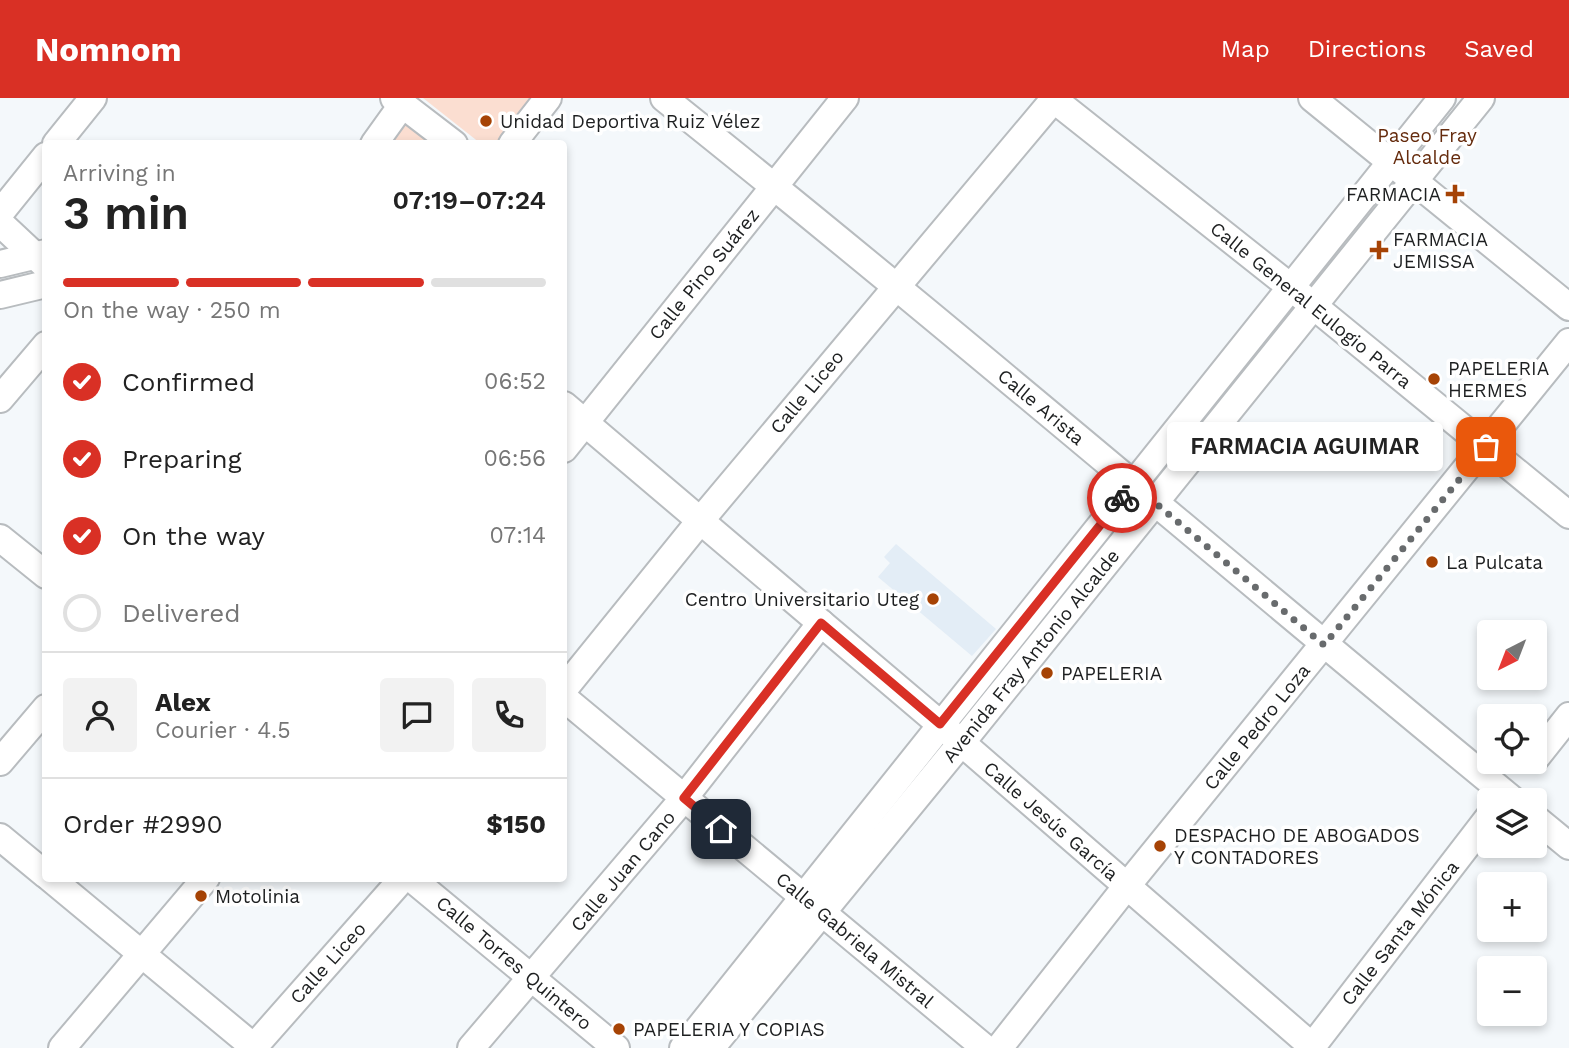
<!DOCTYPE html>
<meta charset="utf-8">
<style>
body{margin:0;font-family:"Work Sans",sans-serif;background:#f2f2f2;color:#222;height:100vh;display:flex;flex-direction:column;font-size:26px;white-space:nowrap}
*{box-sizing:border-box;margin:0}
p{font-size:23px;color:#767676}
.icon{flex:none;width:38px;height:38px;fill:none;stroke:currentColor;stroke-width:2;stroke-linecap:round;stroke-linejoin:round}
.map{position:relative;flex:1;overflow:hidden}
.drawer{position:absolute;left:42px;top:42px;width:525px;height:742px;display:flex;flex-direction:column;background:#fff;border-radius:7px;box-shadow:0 4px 10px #0003}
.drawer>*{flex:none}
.needle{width:46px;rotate:222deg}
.controls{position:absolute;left:1477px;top:522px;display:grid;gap:14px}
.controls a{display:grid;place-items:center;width:70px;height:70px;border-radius:7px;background:#fff;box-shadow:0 4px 10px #0003;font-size:35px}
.pin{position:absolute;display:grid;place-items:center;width:60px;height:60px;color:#fff;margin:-30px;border-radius:14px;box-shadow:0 4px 10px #0006}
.courier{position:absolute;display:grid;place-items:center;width:70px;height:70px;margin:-35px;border:5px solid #d93025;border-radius:50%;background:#fff;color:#222;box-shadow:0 2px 9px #0007}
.bubble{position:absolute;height:49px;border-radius:7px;background:#fff;box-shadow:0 4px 10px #0003;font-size:23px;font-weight:600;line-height:49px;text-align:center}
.summary em{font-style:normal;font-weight:600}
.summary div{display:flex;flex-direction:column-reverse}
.summary{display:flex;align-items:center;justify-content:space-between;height:119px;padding:0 21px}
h1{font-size:46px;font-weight:600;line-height:52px}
.bar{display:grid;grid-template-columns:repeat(4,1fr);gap:10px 7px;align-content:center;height:84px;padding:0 21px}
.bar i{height:9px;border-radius:5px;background:#e0e0e0}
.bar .selected{background:#d93025}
.bar p{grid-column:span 4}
.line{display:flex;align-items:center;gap:18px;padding:0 21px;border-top:2px solid #e0e0e0}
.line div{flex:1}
.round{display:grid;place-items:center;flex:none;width:74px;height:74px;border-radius:7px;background:#f2f2f2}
ol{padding:0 21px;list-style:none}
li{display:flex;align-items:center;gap:21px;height:77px}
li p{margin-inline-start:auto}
li .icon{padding:7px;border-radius:50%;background:#d93025;color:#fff;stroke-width:4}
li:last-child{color:#767676}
li i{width:38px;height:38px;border:4px solid #e0e0e0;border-radius:50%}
header{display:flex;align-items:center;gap:42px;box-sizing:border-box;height:98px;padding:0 35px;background:#d93025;color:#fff}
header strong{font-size:33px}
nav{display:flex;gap:38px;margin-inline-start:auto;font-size:24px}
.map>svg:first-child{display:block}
.built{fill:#e3edf6}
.green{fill:#fbded1}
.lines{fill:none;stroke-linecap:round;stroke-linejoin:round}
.minor-casing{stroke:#b8bcbf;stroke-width:30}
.minor{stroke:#fff;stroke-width:26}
.done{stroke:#686b6d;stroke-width:7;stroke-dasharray:0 12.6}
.route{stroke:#d93025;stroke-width:9}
.poi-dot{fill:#a64305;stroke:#fff;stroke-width:2.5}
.labels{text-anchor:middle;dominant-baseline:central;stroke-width:7;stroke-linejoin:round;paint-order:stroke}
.poi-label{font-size:19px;fill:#1d1f20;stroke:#fff;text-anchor:start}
.park-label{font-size:19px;fill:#652b0d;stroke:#fff}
.street-label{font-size:19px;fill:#1d1f20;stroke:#fff}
</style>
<header>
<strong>Nomnom</strong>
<nav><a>Map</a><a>Directions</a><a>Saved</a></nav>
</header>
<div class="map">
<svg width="1569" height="950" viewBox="0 0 1569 950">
<rect width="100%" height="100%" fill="#f4f8fb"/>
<path class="built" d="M896 446 996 531 972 558 878 479 890 465 884 459Z"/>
<g class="green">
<path d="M423 0H538L502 46 480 45Z"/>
<path d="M405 22 433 46H384Z"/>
</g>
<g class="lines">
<g class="minor-casing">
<g id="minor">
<path d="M394 0 454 46"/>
<path d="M664 0C951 229 1229 469 1513 702"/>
<path d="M1052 0 1293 191 1569 417"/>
<path d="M1312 0 1569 209"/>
<path d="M56 46 93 0"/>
<path d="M374 46 402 7"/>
<path d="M512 46 548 0"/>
<path d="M0 115 46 58"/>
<path d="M0 125 46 168"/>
<path d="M0 166 46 155"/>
<path d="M0 197 46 186"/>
<path d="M0 301 46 247"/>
<path d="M564 307 940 626 1314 950"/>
<path d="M564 351 845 0"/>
<path d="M0 440 46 477"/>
<path d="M564 591 700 423 1055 0"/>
<path d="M564 600 985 950"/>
<path d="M1535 661 1569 618"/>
<path d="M0 664 46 610"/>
<path d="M1535 720 1569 748"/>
<path d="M0 739 46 777"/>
<path d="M50 780 255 950"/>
<path d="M411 780 616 950"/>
<path d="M62 950 206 780"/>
<path d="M253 950 403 780"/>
<path d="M471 950 684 700 821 525"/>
<path d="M683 950 1442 0"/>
<path d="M711 950 970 634 1481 0"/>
<path d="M999 950 1126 789 1569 244"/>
<path d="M1311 950 1489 719"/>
</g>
</g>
<use href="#minor" class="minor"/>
</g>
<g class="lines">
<path class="done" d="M1122 400 1134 387 1324 547 1486 349"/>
<path class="route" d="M721 731 684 700 821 525 940 626 1122 400"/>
</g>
<g class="poi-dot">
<circle cx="486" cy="23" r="7"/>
<path d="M1451.5 85.5h7v7h7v7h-7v7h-7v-7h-7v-7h7z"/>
<path d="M1375.5 141.5h7v7h7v7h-7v7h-7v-7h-7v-7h7z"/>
<circle cx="1434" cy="281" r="7"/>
<circle cx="1432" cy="464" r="7"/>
<circle cx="933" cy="501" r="7"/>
<circle cx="1047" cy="575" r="7"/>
<circle cx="1160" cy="748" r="7"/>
<circle cx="201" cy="798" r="7"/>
<circle cx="619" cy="931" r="7"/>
</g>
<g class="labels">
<g class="poi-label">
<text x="500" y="23">Unidad Deportiva Ruiz Vélez</text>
<text x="1441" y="96" text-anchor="end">FARMACIA</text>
<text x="1393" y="141">FARMACIA<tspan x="1393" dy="22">JEMISSA</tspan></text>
<text x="1448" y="270">PAPELERIA<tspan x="1448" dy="22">HERMES</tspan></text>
<text x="1446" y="464">La Pulcata</text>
<text x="919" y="501" text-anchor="end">Centro Universitario Uteg</text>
<text x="1061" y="575">PAPELERIA</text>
<text x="1174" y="737">DESPACHO DE ABOGADOS<tspan x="1174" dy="22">Y CONTADORES</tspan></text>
<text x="215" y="798">Motolinia</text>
<text x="633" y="931">PAPELERIA Y COPIAS</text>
</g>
<g class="park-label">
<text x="1427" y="37">Paseo Fray<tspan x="1427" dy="22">Alcalde</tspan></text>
</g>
<g class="street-label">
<text transform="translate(704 176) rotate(-51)">Calle Pino Suárez</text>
<text transform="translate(1311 207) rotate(39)">Calle General Eulogio Parra</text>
<text transform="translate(807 294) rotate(-50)">Calle Liceo</text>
<text transform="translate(1041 309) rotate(40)">Calle Arista</text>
<text transform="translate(1031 558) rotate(-51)">Avenida Fray Antonio Alcalde</text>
<text transform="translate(1257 629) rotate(-51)">Calle Pedro Loza</text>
<text transform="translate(1051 723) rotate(41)">Calle Jesús García</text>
<text transform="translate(623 773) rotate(-50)">Calle Juan Cano</text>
<text transform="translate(1400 835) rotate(-52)">Calle Santa Mónica</text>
<text transform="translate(855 842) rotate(40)">Calle Gabriela Mistral</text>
<text transform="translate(328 865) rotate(-48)">Calle Liceo</text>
<text transform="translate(514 865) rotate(40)">Calle Torres Quintero</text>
</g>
</g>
</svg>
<div class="controls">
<a><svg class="needle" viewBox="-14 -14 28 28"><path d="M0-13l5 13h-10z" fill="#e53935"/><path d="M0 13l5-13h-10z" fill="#767676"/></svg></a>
<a><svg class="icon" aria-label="locate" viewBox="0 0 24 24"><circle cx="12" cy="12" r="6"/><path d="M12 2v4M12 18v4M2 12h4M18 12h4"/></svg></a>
<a><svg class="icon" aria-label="layers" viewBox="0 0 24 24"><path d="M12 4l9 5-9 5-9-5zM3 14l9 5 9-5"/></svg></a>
<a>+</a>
<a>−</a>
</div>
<div class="pin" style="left:1486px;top:349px;background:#ea580c"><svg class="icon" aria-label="bag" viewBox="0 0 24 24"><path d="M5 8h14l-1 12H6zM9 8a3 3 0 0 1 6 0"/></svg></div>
<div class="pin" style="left:721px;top:731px;background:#1f2937"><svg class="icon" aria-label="home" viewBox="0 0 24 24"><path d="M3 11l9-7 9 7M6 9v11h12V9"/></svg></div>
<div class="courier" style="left:1122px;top:400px"><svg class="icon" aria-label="bike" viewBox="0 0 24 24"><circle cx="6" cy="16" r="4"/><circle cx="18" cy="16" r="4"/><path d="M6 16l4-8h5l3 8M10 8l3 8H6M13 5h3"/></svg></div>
<div class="bubble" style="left:1167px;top:324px;width:276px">FARMACIA AGUIMAR</div>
<section class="drawer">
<div class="summary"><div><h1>3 min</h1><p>Arriving in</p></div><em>07:19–07:24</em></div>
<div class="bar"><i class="selected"></i><i class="selected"></i><i class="selected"></i><i></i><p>On the way · 250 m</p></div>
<ol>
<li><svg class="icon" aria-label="check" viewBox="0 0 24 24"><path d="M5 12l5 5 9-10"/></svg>Confirmed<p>06:52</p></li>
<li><svg class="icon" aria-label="check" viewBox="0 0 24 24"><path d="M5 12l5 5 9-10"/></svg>Preparing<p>06:56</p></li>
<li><svg class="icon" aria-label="check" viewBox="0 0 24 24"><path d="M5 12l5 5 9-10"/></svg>On the way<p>07:14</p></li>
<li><i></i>Delivered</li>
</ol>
<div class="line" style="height:126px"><a class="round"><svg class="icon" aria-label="person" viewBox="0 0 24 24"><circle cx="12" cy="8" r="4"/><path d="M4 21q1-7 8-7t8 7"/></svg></a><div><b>Alex</b><p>Courier · 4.5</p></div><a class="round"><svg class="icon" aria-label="chat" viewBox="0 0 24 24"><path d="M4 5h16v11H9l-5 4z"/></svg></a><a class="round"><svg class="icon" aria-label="phone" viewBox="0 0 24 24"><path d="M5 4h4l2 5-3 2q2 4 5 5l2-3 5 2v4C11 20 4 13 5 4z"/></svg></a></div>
<div class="line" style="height:91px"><div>Order #2990</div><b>$150</b></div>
</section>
</div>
